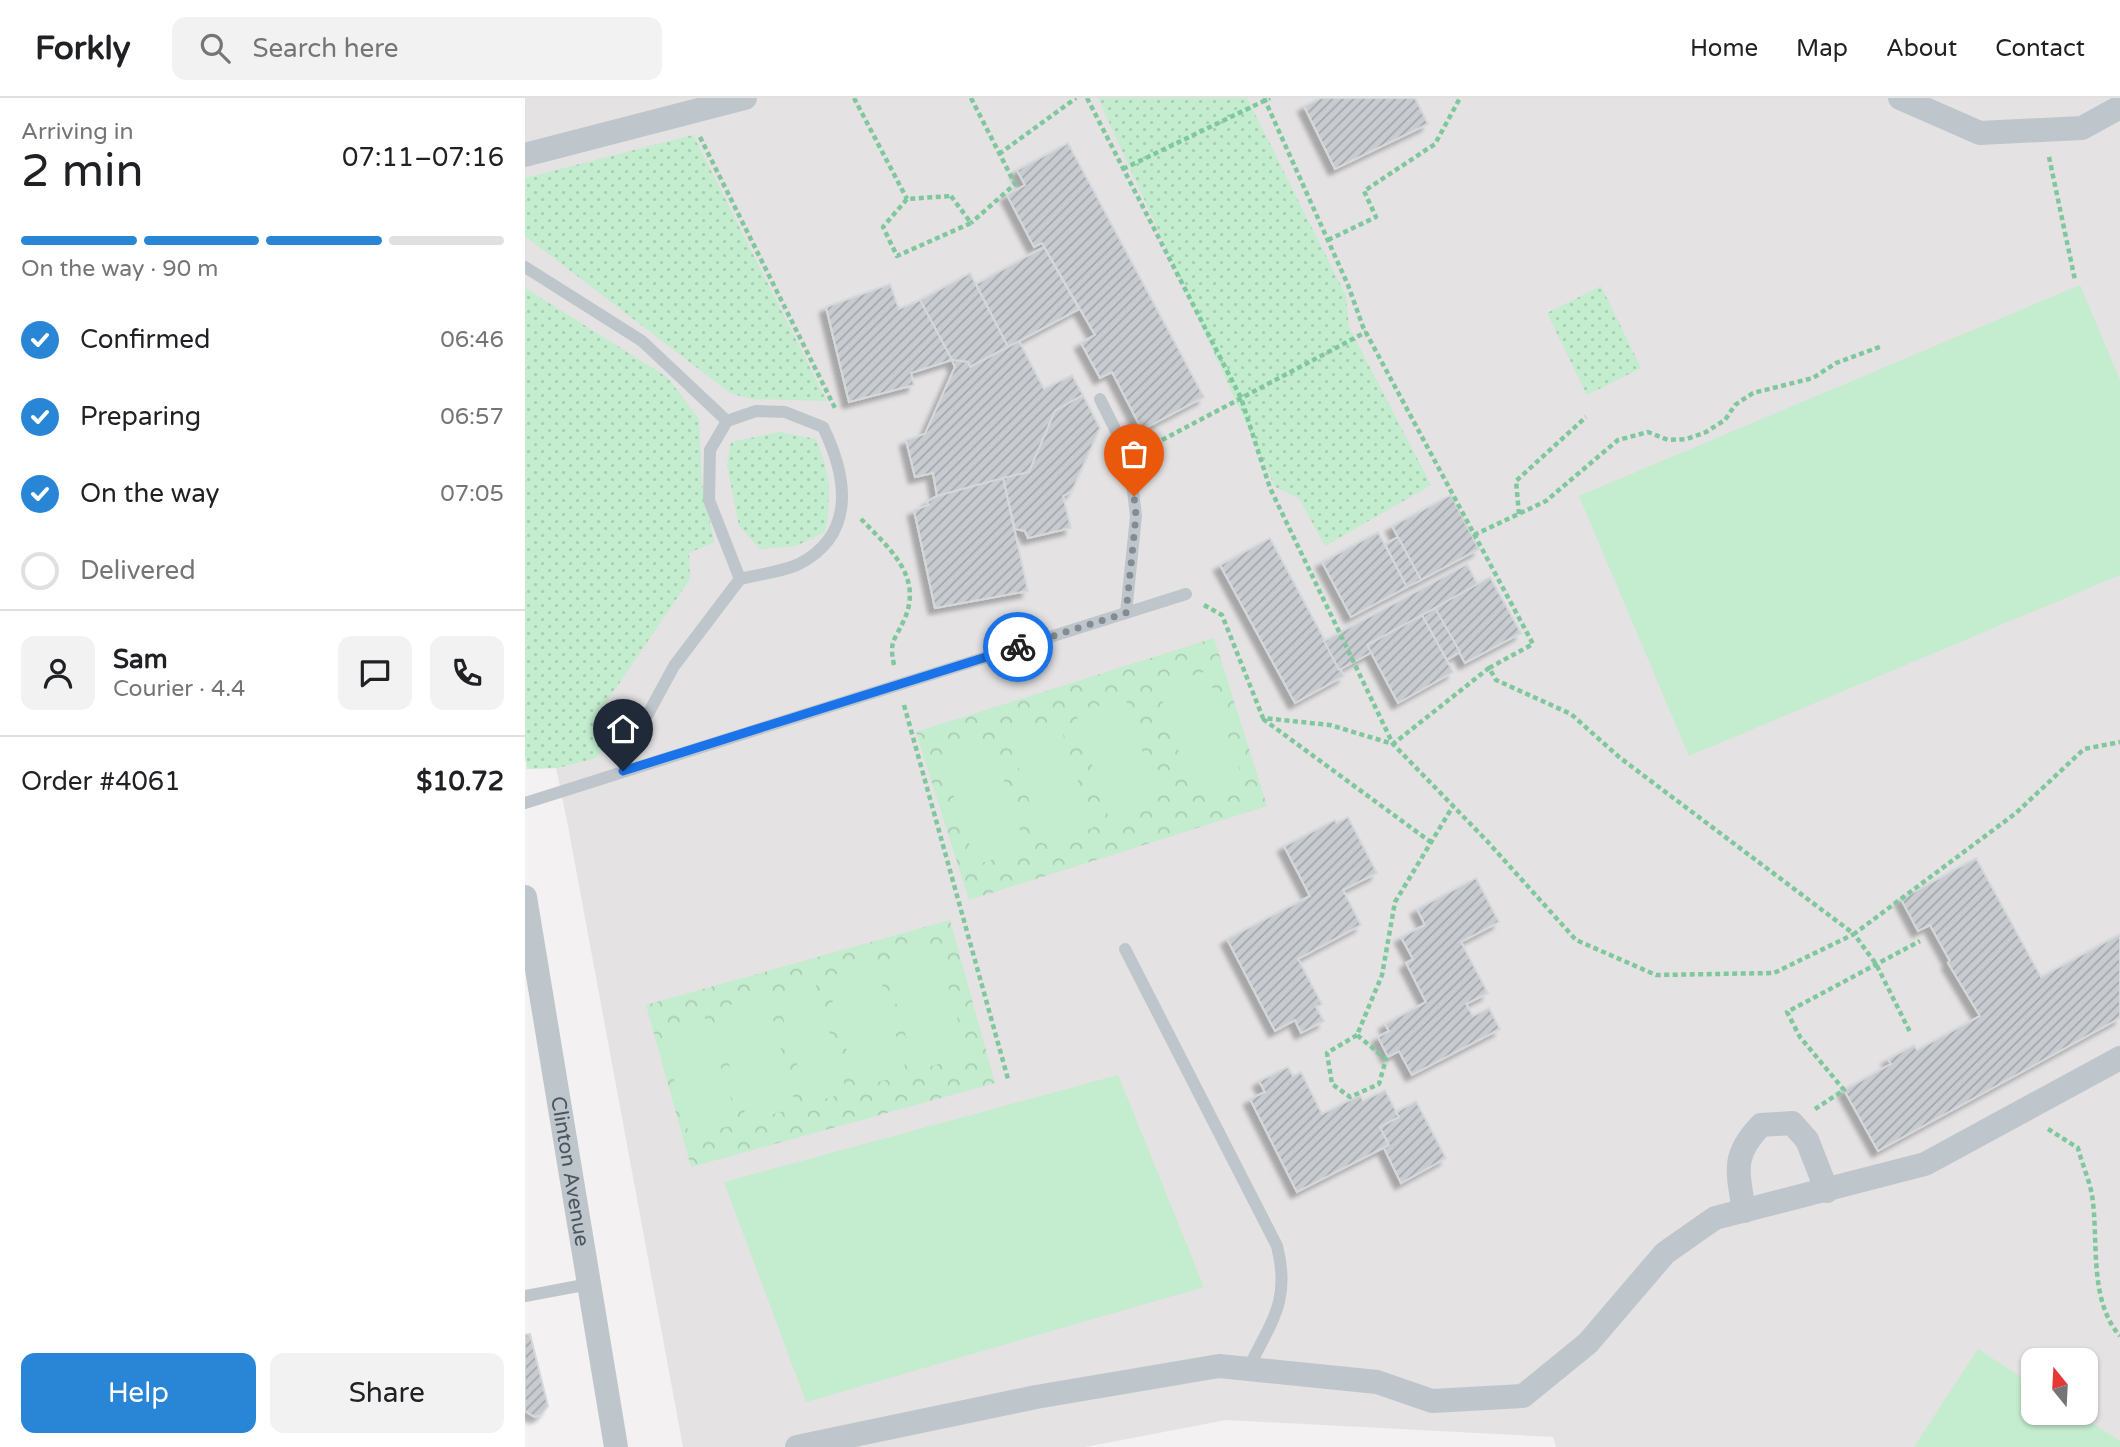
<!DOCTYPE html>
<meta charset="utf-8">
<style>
body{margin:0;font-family:"Varela Round",sans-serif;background:#f2f2f2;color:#202124;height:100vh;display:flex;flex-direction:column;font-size:26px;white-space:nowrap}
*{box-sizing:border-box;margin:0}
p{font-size:23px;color:#757577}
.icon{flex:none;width:38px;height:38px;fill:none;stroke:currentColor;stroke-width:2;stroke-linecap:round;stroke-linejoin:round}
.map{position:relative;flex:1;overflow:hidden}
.side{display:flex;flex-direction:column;background:#fff;width:525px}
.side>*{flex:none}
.needle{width:46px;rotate:342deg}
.fabs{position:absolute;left:1496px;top:1250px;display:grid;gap:14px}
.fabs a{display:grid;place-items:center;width:77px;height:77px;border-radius:14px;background:#fff;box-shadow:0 2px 5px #0004;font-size:35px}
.pin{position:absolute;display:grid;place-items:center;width:60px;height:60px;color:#fff;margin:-72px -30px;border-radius:50% 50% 50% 0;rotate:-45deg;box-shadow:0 0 7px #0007}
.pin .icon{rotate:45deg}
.courier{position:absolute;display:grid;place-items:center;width:70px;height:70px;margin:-35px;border:5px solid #1a73e8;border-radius:50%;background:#fff;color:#222;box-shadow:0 2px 9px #0007}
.summary em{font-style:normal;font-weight:600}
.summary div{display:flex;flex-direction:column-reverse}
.summary{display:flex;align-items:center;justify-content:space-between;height:119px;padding:0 21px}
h1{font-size:46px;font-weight:600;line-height:52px}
.bar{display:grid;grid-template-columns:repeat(4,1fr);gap:10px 7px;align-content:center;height:84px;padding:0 21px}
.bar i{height:9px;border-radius:5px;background:#e0e0e0}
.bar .selected{background:#2985d5}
.bar p{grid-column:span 4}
.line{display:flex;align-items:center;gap:18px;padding:0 21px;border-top:2px solid #e0e0e0}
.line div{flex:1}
.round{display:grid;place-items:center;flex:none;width:74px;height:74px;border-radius:14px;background:#f2f2f2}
ol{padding:0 21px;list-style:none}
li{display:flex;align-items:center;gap:21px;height:77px}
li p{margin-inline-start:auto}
li .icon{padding:7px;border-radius:50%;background:#2985d5;color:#fff;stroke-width:4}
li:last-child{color:#757577}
li i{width:38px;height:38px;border:4px solid #e0e0e0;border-radius:50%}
.button{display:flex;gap:14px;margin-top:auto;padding:14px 21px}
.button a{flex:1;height:80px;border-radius:14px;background:#2985d5;color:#fff;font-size:28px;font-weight:600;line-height:80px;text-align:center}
.button a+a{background:#f2f2f2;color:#202124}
header{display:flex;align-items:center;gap:42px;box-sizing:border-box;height:98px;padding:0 35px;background:#fff;border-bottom:2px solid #e0e0e0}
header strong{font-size:33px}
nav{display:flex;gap:38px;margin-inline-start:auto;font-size:24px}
.search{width:490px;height:63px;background:#f2f2f2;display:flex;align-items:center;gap:18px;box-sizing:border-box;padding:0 24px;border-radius:14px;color:#757577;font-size:26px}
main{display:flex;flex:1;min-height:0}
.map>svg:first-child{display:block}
.education{fill:#e4e2e2;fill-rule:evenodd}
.grass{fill:url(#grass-dots)}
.park{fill:url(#park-crowns)}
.pitch{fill:#c4eccf}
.building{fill:url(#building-hatch);stroke:#d5d8db;stroke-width:2;filter:url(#shadow)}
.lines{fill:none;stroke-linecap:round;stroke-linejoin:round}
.path{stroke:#7fc79c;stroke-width:4.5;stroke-dasharray:5 3.5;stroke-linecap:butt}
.service{stroke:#bec6cc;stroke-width:12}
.minor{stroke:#bec6cc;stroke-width:24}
.done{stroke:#858c91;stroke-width:7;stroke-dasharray:0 12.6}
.route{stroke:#1a73e8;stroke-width:9}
.labels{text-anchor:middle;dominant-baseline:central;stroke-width:7;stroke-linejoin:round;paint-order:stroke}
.street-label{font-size:21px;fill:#4a565d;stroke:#fff}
</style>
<header>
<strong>Forkly</strong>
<div class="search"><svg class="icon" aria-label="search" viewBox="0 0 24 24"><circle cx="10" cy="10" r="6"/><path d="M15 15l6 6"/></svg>Search here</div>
<nav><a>Home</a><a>Map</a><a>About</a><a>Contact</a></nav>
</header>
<main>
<section class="side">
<div class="summary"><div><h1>2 min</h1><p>Arriving in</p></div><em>07:11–07:16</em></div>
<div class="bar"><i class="selected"></i><i class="selected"></i><i class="selected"></i><i></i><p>On the way · 90 m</p></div>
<ol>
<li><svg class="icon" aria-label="check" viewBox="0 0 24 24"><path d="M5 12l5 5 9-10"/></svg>Confirmed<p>06:46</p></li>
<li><svg class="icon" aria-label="check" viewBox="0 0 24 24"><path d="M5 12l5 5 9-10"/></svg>Preparing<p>06:57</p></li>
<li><svg class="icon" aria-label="check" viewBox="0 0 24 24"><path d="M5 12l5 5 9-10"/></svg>On the way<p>07:05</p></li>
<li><i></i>Delivered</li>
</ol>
<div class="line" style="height:126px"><a class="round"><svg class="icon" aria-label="person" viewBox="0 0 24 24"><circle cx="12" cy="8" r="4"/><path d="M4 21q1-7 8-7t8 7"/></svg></a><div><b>Sam</b><p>Courier · 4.4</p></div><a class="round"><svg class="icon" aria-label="chat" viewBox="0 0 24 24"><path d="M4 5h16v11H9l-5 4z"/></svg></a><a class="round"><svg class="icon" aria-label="phone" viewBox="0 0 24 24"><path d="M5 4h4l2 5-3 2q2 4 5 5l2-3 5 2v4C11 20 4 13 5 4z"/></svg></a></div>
<div class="line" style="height:91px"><div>Order #4061</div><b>$10.72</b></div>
<div class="button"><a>Help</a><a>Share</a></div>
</section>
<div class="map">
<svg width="1595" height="1349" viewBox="0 0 1595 1349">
<defs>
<pattern id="grass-dots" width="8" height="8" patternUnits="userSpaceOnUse" patternTransform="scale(1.75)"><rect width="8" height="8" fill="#c4eccf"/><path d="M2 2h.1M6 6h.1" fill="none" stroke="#aaccb4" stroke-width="1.8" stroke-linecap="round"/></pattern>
<pattern id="park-crowns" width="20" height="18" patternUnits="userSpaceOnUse" patternTransform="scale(1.75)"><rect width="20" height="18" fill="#c4eccf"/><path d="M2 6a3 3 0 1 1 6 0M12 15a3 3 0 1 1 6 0" fill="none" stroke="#aaccb4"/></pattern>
<pattern id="building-hatch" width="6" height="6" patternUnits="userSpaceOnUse" patternTransform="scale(1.75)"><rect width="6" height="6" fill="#c8ccd0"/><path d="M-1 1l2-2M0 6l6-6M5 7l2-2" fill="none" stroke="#a4a8ac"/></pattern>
<filter id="shadow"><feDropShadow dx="-6" dy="6" stdDeviation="2" flood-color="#0004"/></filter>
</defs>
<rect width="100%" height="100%" fill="#f3f1f1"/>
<path class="education" d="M0 0H1595V1349H1031L1028 1339 701 1322 560 1349H158L43 728 0 518ZM1508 1262H1561V1314H1508Z"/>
<g class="grass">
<path d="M573 0H722L821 198 824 229 906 387 800 448 774 400 750 389Z"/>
<path d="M168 37 302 303 226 301 205 295 0 138V80Z"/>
<path d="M1076 188 1116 270 1062 297 1022 215Z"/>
<path d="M0 190 142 279 174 321 177 385 189 444 164 455 165 481 74 615 96 634 71 660 33 670 2 671 0 657Z"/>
<path d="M254 334 291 341C305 374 307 399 300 434L271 448 235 451 214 428 202 367 206 344Z"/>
</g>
<g class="park">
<path d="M689 540 742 708 444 802 391 634Z"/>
<path d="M425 822 470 985 166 1069 121 907Z"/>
</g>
<g class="pitch">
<path d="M1555 187 1595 282V477L1164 658 1054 398Z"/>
<path d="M682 573 718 683 668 699 633 589Z"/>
<path d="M600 599 635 708 585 724 551 615Z"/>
<path d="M533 621 568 730 518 746 483 637Z"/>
<path d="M466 642 501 751 451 767 416 658Z"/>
<path d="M411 846 443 957 391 973 359 863Z"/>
<path d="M351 865 382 976 332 990 301 879Z"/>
<path d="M290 884 322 995 284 1005 251 897Z"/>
<path d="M242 897 271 1009 223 1024 186 912Z"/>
<path d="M179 917 214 1025 165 1040 135 931Z"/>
<path d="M593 977 679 1189 281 1304 199 1084Z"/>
<path d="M1453 1251 1508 1287V1314H1550L1595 1343V1349H1389Z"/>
</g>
<g class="building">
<path d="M796 0H890L903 26 810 71 779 8Z"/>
<path d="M543 45 679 299 617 332 587 274 575 280 556 245 570 237 517 145 509 149 482 97 500 87 492 72Z"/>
<path d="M519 149 554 211 483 249 451 186Z"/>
<path d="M445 175 483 249 445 269 443 264 427 262 395 202Z"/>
<path d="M365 186 374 211 395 202 427 262 386 275 389 287 324 304 301 209Z"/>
<path d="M494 243 519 291 547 277 558 297 530 313 504 374 412 398 408 375 390 379 381 342 400 336 430 269 427 262 443 264 445 269Z"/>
<path d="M558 297 575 330 547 393 538 398 546 430 503 440 500 433 490 431 478 380 504 374 530 313Z"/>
<path d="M478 380 503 493 410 510 389 412 404 407 402 404 412 398Z"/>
<path d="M926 397 954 451 896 482 867 428Z"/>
<path d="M853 434 882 489 826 519 797 464Z"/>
<path d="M873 439 896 482 882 489 860 446Z"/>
<path d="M745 440 819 578 770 605 695 467Z"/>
<path d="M942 466 957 495 814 572 799 543Z"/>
<path d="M965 479 996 535 940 565 910 510Z"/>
<path d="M910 510 935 554 922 562 897 517Z"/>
<path d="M897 517 928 574 873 605 842 547Z"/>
<path d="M823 719 852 775 818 792 836 827 773 861 797 906 791 909 799 923 776 935 770 922 750 933 702 841 785 798 759 748 810 722 812 725Z"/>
<path d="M1451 760 1516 879 1595 836V920L1353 1053 1319 992 1366 966 1363 961 1389 947 1392 952 1455 918 1423 865 1425 863 1405 827 1393 833 1376 801Z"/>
<path d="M951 780 974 824 936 844 963 895 941 906 948 918 964 910 975 931 887 977 874 953 863 959 853 939 864 933 860 926 901 904 881 865 888 861 876 839 900 827 892 811Z"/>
<path d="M763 969 768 978 776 974 797 1016 835 997 838 1003 860 992 874 1019 855 1029 864 1047 772 1094 725 1001 740 994 734 983Z"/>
<path d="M891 1003 921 1060 876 1085 859 1050 864 1047 855 1029 874 1019 871 1014Z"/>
<path d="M5 1236 23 1308 16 1317 10 1319 0 1313V1237Z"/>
</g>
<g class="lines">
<g class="path">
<path d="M329 0 382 101"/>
<path d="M446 0 490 86 446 125"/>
<path d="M562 0 716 300 745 390 868 646 962 743 1051 842 1131 877 1249 875 1329 836 1351 866 1386 936"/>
<path d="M739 0 823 187 838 229 1008 546 964 570 971 582 1046 616 1094 659 1329 836 1491 715 1559 651 1595 644"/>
<path d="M175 39 310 310"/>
<path d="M474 56 551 0"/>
<path d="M1524 59 1550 182"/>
<path d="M598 71 745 0"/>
<path d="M426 98 446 125 372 158 358 129 382 101Z"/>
<path d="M803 142 851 119 839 93 910 46 935 0"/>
<path d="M622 350 841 234"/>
<path d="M994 416 991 383 1061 319"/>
<path d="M336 421C364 450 399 479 379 522 369 544 364 543 369 567"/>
<path d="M949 437 1021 403 1093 342 1123 334 1143 342 1162 341 1181 334 1200 322 1210 307 1228 295 1288 280 1311 265 1357 248"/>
<path d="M679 507 697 517 738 620 805 627 868 646 964 570"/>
<path d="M379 607 483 981"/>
<path d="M738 621 907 745"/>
<path d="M832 937 802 955 807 986 825 999 854 986 861 961 832 937 857 877 870 804 928 708"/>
<path d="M1290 1011 1319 992 1275 939 1262 914 1395 843"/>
<path d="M1523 1031 1553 1050C1557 1066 1564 1081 1567 1097 1574 1141 1563 1202 1595 1238"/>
</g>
<g class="service">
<path d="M0 169 117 243 202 323"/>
<path d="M575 301 604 359 611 418 601 515"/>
<path d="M231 313 260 314 298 329C322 378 332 436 274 466 257 474 234 476 215 481L184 402 185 352 202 323Z"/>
<path d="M98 673 111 638 149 568 215 481"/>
<path d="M0 705 661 496"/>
<path d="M600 851 752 1148C766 1203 746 1224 723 1271"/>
<path d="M0 1198 64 1186"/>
</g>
<g class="minor">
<path d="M1375 0 1455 35 1557 30 1595 9"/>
<path d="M0 57 220 0"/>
<path id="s1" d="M0 799 91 1349"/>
<path d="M1219 1113C1213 1073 1206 1058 1236 1027L1267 1025 1282 1042 1302 1093"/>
<path d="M272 1349 511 1299 694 1268 852 1284 907 1303 998 1298 1063 1245 1140 1155 1190 1120 1400 1066 1595 960"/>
</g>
</g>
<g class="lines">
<path class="done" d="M493 549 601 515 611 418 609 398"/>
<path class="route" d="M98 673 493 549"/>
</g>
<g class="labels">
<g class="street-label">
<text stroke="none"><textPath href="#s1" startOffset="278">Clinton Avenue</textPath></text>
</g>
</g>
</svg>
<div class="fabs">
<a><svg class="needle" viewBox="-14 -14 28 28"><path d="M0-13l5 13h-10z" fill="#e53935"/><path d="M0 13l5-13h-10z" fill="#757577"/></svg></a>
</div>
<div class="pin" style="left:609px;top:398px;background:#ea580c"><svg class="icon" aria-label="bag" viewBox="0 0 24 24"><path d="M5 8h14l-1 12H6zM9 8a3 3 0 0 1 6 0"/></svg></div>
<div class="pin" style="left:98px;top:673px;background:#1f2937"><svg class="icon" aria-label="home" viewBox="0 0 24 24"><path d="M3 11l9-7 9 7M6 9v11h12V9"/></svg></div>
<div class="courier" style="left:493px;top:549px"><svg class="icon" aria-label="bike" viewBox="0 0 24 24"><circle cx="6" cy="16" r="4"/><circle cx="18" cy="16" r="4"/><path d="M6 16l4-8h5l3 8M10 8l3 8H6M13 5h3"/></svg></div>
</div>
</main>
